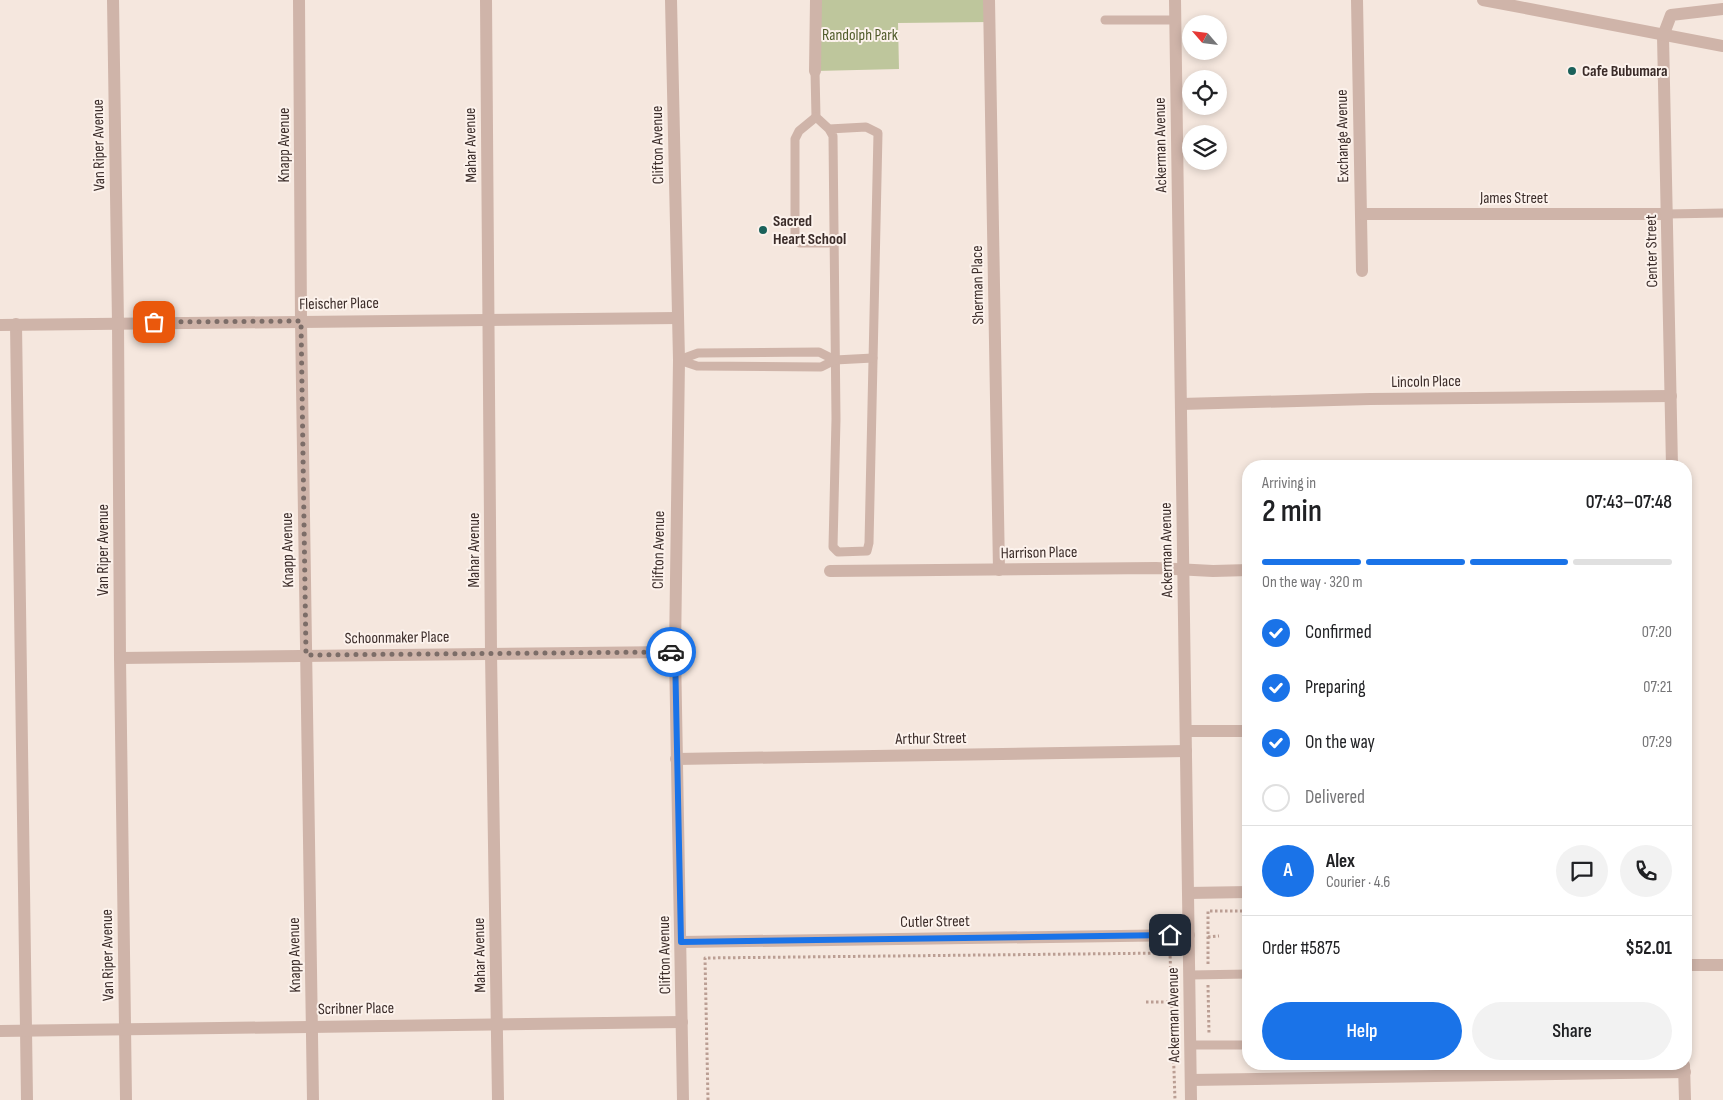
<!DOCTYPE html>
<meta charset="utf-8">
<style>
body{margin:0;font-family:"Sofia Sans Condensed",sans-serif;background:#f2f2f2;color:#202124;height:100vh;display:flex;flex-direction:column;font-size:19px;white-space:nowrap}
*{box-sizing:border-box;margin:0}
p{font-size:16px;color:#757577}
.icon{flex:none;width:28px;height:28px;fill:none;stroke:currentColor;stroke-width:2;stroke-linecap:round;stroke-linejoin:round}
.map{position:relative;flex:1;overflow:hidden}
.side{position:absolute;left:1242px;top:460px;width:450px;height:610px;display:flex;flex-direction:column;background:#fff;border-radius:20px;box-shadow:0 2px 8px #0003}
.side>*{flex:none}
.needle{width:32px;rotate:298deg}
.tools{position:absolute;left:1182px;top:15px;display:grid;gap:10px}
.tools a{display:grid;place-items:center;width:45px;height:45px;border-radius:50%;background:#fff;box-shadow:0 2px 8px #0003;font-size:25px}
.pin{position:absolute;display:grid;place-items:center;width:42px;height:42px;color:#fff;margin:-21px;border-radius:10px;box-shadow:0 2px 8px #0006}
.courier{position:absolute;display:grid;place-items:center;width:50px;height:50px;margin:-25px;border:4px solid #1a73e8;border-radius:50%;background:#fff;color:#222;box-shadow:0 1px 6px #0007}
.head em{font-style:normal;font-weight:600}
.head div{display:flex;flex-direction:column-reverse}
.head{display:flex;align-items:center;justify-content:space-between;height:85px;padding:0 20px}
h1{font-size:32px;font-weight:600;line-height:38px}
.bar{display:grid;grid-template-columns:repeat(4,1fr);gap:8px 5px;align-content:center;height:60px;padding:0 20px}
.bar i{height:6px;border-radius:4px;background:#e0e0e0}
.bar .selected{background:#1a73e8}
.bar p{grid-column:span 4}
.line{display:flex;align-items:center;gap:12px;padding:0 20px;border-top:1px solid #e0e0e0}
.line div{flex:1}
.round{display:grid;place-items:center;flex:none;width:52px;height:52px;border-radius:26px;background:#f2f2f2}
ol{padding:0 20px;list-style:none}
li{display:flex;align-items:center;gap:15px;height:55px}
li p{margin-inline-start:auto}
li .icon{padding:5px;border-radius:50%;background:#1a73e8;color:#fff;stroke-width:4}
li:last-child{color:#757577}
li i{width:28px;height:28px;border:2px solid #e0e0e0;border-radius:50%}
.primary-button{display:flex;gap:10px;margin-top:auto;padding:10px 20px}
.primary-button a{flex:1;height:58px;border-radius:30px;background:#1a73e8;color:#fff;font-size:20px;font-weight:600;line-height:58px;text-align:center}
.primary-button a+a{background:#f2f2f2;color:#202124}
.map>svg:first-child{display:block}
.green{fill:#bec69c}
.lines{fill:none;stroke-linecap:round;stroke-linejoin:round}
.path{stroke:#bb9e93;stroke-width:3;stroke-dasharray:2.5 2.5;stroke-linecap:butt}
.service{stroke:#cfb4a9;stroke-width:9}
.minor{stroke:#cfb4a9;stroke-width:12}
.tertiary{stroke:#cfb4a9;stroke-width:12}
.done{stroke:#7c6d68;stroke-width:5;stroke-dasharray:0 9}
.route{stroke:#1a73e8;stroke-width:6}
.poi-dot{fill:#1a615a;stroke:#fcf2ec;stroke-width:2}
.labels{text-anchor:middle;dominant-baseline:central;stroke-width:4;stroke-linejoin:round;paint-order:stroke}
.park-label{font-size:16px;fill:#515c2b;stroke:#fcf2ec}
.poi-label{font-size:16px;font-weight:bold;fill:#3b2c29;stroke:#fcf2ec;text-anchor:start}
.street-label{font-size:16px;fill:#3b2c29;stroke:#fcf2ec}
</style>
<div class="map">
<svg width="1723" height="1100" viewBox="0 0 1723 1100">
<rect width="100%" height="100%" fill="#f5e7de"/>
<path class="green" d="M816 0H989L990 22 898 23 899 69 815 71Z"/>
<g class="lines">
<g class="path">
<path d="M1208 937 1219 936"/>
<path d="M1208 964V911H1249"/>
<path d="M1208 985 1209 1034"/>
<path d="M1146 1002H1171"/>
<path d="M708 1100 705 958 1170 953 1175 1100"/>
</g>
<g class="service">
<path d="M1105 20H1176"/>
<path d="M815 71 816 117 829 129 833 136 836 419 833 547 838 552 867 551 869 543 878 133 866 127 829 129"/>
<path d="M816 117 799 131 795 139V238L800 243H828L833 237"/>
<path d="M1667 214 1723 213"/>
<path d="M679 360 697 366 821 367 835 360 873 358"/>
<path d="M679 360 698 353 819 352 835 360"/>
<path d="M1190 975 1249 974"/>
<path d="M1190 1045H1249"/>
</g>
<g class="minor">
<path d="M113 0 118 323 120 658 126 1100"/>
<path d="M299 0 301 321 313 1100"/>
<path d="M486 0 491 653 498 1100"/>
<path d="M989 0 999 570"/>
<path d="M1357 0 1362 271"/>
<path d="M815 71 816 0"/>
<path d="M1361 214H1667"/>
<path d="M16 324 27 1100"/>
<path d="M0 325 678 318"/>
<path d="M1181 404 1370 399 1671 396"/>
<path d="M1672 466 1663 36 1671 15 1723 9"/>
<path d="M830 571 1156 568 1213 571 1249 570"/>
<path d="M120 658 675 652"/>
<path d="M1186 731H1249"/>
<path d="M676 759 1186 751"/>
<path d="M1188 893 1249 892"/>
<path d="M681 942 1189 935"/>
<path d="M1686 965H1723"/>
<path d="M0 1031 682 1022"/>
<path d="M1684 1065 1685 1100"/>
<path d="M1191 1080 1685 1072"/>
</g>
<g class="tertiary">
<path d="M671 0 679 360 675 652 683 1100"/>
<path d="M1175 0 1191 1100"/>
<path d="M1483 0 1723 46"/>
</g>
</g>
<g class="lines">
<path class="done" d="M154 322 301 321 306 655 671 652"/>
<path class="route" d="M671 652H675L681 942 1170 935"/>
</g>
<g class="poi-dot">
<circle cx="1572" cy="71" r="5"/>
<circle cx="763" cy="230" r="5"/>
</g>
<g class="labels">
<g class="park-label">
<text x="860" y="35">Randolph Park</text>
</g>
<g class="poi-label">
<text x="1582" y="71">Cafe Bubumara</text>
<text x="773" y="221">Sacred<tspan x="773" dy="18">Heart School</tspan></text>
</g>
<g class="street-label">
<text transform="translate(1343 136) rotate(-91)">Exchange Avenue</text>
<text transform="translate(99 145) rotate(-91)">Van Riper Avenue</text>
<text transform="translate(284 145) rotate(-90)">Knapp Avenue</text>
<text transform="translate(471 145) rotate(-91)">Mahar Avenue</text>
<text transform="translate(658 145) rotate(-91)">Clifton Avenue</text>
<text transform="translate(1161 145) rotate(-91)">Ackerman Avenue</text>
<text x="1514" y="198">James Street</text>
<text transform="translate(1652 251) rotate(-91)">Center Street</text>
<text transform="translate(978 285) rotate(-91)">Sherman Place</text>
<text transform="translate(339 304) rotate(-1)">Fleischer Place</text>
<text transform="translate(1426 382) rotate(-1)">Lincoln Place</text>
<text transform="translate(103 550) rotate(-90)">Van Riper Avenue</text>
<text transform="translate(288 550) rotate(-91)">Knapp Avenue</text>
<text transform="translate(474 550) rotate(-90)">Mahar Avenue</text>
<text transform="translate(659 550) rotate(-89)">Clifton Avenue</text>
<text transform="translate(1167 550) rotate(-91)">Ackerman Avenue</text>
<text transform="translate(1039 553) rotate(-1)">Harrison Place</text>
<text transform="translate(397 638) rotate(-1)">Schoonmaker Place</text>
<text transform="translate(931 739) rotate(-1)">Arthur Street</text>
<text transform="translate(935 922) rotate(-1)">Cutler Street</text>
<text transform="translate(108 955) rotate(-91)">Van Riper Avenue</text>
<text transform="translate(295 955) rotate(-91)">Knapp Avenue</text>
<text transform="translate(480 955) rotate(-91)">Mahar Avenue</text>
<text transform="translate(665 955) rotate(-91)">Clifton Avenue</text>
<text transform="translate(356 1009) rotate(-1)">Scribner Place</text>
<text transform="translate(1174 1015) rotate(-91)">Ackerman Avenue</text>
</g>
</g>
</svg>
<div class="tools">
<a><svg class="needle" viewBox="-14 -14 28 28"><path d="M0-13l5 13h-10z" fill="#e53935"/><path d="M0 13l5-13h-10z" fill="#757577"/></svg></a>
<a><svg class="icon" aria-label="locate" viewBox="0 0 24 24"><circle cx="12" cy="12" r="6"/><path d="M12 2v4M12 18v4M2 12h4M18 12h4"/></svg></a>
<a><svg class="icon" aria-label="layers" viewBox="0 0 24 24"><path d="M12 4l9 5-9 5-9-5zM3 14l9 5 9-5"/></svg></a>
</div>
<div class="pin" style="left:154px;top:322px;background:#ea580c"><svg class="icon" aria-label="bag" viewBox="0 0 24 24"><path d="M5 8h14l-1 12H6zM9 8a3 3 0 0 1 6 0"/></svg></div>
<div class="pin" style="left:1170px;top:935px;background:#1f2937"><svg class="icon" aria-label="home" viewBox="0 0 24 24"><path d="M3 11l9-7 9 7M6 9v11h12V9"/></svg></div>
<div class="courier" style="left:671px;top:652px"><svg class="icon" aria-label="car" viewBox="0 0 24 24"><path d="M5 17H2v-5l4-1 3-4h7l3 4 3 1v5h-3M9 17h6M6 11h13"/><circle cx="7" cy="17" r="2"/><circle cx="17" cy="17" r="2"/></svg></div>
<section class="side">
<div class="head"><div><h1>2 min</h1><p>Arriving in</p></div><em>07:43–07:48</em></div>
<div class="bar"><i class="selected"></i><i class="selected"></i><i class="selected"></i><i></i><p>On the way · 320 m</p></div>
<ol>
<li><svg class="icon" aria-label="check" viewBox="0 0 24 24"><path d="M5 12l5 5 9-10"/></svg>Confirmed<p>07:20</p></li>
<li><svg class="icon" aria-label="check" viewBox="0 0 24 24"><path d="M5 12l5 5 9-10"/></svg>Preparing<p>07:21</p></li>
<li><svg class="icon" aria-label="check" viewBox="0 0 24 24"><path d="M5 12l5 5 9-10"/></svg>On the way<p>07:29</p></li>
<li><i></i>Delivered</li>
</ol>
<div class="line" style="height:90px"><b class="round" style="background:#1a73e8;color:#fff">A</b><div><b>Alex</b><p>Courier · 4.6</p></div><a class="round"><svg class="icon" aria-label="chat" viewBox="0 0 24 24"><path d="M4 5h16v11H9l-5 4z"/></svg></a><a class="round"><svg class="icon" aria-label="phone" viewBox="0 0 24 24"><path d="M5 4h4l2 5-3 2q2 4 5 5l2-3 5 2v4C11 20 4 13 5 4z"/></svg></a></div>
<div class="line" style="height:65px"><div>Order #5875</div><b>$52.01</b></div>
<div class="primary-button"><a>Help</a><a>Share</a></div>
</section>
</div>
